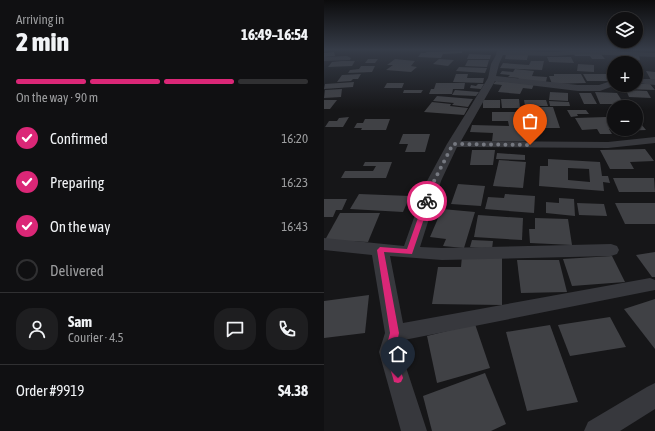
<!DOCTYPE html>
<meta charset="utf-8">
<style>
body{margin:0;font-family:"Asap Condensed",sans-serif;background:#1e1e20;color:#f1f3f6;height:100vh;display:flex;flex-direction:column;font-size:15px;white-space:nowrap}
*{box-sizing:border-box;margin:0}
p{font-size:13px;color:#9c9d9f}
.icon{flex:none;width:22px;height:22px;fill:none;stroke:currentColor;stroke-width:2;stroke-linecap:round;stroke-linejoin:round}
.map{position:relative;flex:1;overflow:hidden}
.panel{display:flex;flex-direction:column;background:#101012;width:324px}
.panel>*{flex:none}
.tools{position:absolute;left:283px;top:12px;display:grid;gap:8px}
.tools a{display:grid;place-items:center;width:36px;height:36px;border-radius:50%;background:#101012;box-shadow:0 1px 3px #0004,0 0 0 1px #303032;font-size:20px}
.pin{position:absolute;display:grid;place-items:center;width:34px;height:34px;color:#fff;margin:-41px -17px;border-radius:50% 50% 50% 0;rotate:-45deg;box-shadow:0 0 4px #0007}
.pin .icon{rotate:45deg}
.courier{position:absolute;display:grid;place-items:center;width:40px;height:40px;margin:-20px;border:3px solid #db2777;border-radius:50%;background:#fff;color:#222;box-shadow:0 1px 5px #0007}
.head em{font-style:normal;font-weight:800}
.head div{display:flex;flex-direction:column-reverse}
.head{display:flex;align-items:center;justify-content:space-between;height:68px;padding:0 16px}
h1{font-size:26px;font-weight:800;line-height:30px}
.bar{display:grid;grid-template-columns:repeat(4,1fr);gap:6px 4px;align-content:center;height:48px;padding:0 16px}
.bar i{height:5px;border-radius:3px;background:#303032}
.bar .active{background:#db2777}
.bar p{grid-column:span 4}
.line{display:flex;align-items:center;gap:10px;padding:0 16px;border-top:1px solid #303032}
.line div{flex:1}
.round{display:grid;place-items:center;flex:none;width:42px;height:42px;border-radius:16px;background:#1e1e20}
ol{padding:0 16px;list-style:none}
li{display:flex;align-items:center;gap:12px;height:44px}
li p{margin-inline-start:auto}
li .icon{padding:4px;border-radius:50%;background:#db2777;color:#fff;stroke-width:4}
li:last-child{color:#9c9d9f}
li i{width:22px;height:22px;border:2px solid #303032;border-radius:50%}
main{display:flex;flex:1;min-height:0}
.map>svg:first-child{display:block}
.building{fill:#404145;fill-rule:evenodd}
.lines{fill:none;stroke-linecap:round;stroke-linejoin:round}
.minor{fill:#37383d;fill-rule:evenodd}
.route{fill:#db2777}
.done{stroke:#757880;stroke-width:4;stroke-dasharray:0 7.2}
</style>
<main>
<section class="panel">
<div class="head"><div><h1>2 min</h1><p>Arriving in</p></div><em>16:49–16:54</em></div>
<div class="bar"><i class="active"></i><i class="active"></i><i class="active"></i><i></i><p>On the way · 90 m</p></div>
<ol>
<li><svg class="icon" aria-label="check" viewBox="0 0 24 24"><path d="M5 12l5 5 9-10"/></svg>Confirmed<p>16:20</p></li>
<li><svg class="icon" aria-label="check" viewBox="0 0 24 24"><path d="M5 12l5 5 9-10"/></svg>Preparing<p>16:23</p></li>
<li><svg class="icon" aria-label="check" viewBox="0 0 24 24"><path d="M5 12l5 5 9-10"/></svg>On the way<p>16:43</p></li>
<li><i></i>Delivered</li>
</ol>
<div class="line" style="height:72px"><a class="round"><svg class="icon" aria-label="person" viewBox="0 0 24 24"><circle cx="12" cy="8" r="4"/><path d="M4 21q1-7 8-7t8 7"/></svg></a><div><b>Sam</b><p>Courier · 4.5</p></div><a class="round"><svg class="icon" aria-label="chat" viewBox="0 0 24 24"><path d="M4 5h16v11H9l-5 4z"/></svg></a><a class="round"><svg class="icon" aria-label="phone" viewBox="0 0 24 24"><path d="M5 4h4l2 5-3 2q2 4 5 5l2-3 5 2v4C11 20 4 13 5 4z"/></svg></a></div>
<div class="line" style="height:52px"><div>Order #9919</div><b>$4.38</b></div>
</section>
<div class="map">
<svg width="331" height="431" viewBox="0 0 331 431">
<rect width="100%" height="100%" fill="#161618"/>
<g class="building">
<path d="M138 51V53L119 54 117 58 94 57 97 53H102V52Z"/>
<path d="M10 52 11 56 0 57V53Z"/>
<path d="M249 53H276L281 59H268L266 56H251Z"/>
<path d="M145 54 167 55 166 59H143Z"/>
<path d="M182 54 204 55 203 60 181 59Z"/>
<path d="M304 55 315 56 316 60 305 59Z"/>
<path d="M223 57H247L250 63 225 62Z"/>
<path d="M44 59H54L51 63H41Z"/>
<path d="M71 59 91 61 87 66 93 67 87 72 62 70 69 65H63Z"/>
<path d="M115 59 130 60 124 66 109 64Z"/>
<path d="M144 60H165L163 67 141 66Z"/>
<path d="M18 61H31L28 66 4 67 8 62Z"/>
<path d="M207 61H220L218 70 176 68 179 63 205 65Z"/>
<path d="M254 64 270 65V72L253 71Z"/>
<path d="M37 66H51L48 72 24 73 26 70 35 69Z"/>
<path d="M135 67 163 68 161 73 132 71Z"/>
<path d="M312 67 320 76H312Z"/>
<path d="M191 69 210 71 208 76 223 77 222 82 193 80 195 78 184 77 186 75 176 74 178 71 189 72Z"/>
<path d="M322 71 331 72V81L327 80Z"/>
<path d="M37 74 34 79H29L27 81 13 82 18 75Z"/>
<path d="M132 74H144L143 78H160L159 83 129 82Z"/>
<path d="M230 74H257L262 83 228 84 225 76H230Z"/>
<path d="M259 74H284L290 81H263Z"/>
<path d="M172 81 210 84 208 89 199 88 196 94 174 92 178 85 169 84Z"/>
<path d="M30 82 29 87 0 89 1 84Z"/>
<path d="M63 83H80L78 88H60Z"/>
<path d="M112 83H141L140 89H129L128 94H105L107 89H110Z"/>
<path d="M154 84H160L157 89 146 88 147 85 152 86Z"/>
<path d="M312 84H326L331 90 299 89 296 85H312Z"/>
<path d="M18 89 17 97 0 98 1 90Z"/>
<path d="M80 90H99L97 93H79Z"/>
<path d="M131 90 155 92 152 96 128 95Z"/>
<path d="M302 90 323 91 327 98 305 97Z"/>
<path d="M226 92 244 93V101L225 100Z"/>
<path d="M271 92 293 93 300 104H276Z"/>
<path d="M255 93H267L273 104H260Z"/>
<path d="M113 96 149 99 144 107 128 105 130 103 109 101Z"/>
<path d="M177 99H195L196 108H178Z"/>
<path d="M0 100H13L6 109H0Z"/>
<rect x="159" y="100" width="17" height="8"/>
<path d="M200 100H222L224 106H201Z"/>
<path d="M225 101 245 102 246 106H226Z"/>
<path d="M108 102 127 104 126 106 144 108 140 115 100 112Z"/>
<path d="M202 107H229L236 128H206Z"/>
<path d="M243 110H262L265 114H253L254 116 247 117Z"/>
<path d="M168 112H199L202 125 197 126H203L204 141H168L169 133 146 132 148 125 185 126 184 121H168Z"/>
<path d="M25 117 19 127H1L5 121H13L15 118Z"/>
<path d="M282 117 290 127V129H285L288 134H276L273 129 258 130 251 118Z"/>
<path d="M312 118 322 130 298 131 296 129H312Z"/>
<path d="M41 119H66L62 130H37L38 128H30L33 123H39Z"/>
<path d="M79 134H106L101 152H81L84 144H75Z"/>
<path d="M321 149 330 161 306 162 310 169H286L276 150Z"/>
<path d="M148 150H171L169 165H146Z"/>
<path d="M173 153 201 155V160L172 159Z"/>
<path d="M224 159 276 162 278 176H284L286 183 279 182 280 191 215 186 216 166H224ZM244 168 265 169 266 182 244 180Z"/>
<path d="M175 160 202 162 199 188 169 186Z"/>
<path d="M41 162H68L62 178H17L21 171H49L52 166H39Z"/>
<path d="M289 178H330L331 192H295Z"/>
<path d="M134 184 161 186 157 206 127 204Z"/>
<path d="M35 194 86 196 79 212 26 209Z"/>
<path d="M181 194 211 196 210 213 161 209 164 197 180 198Z"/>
<path d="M235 198 250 199 251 216 222 213V202L235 203Z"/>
<path d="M0 199H23L18 210H12L9 217H0Z"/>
<path d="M253 203 280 204 283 216 255 215Z"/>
<path d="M291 203H331V224H301Z"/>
<path d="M118 209 151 212 140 248 119 246 122 239 106 237Z"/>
<path d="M16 213H56L44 242 1 240Z"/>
<path d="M154 215 199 218 198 240 150 237Z"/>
<path d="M211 218 244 219 248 245 206 243 205 229H211Z"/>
<path d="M148 240 169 241 168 249 146 247Z"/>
<path d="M331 252V277H328L312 255Z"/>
<path d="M138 256H178V305L108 304 114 267H137Z"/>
<path d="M288 256 301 282 248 286 239 259Z"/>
<path d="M193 260H235L243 292 197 293Z"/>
<path d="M45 295 41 333 0 338V301Z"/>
<path d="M331 299V349L300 309Z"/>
<path d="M286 317 302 347 246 356 234 325Z"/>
<path d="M151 324 166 368 113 383 103 336Z"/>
<path d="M226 325 254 402 203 411 182 332Z"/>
<path d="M161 373 182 424 167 431H108L99 396Z"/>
</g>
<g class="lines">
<g class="minor">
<path d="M173 50 230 52 259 50 331 53V57L259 54 230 56 179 55 175 64 172 76 254 85H275L290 80V85H292L276 91H254L171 81 137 141 284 142 331 137V143L284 148 133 147 117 181 96 247 118 248 287 244 293 246 295 250 293 254 287 256 118 260 66 256 79 323 326 278 331 280V290L80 340 77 352 103 431H77L55 352 61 333 48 255 0 250V238L80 246 103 181 123 144 164 78 167 64 172 55Z"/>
<path d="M23 56 27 58 26 60 0 61V57Z"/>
<path d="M312 79H331V85L312 83Z"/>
<path d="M331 383V409L296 431H260L264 422 323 387Z"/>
</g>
</g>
<linearGradient id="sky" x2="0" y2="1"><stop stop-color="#0c0c0d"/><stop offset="0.45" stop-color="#363c48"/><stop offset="1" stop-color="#363c48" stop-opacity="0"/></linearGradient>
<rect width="331" height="110" fill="url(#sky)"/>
<path class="route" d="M103 199 106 201 88 254 60 252 75 333 71 352 79 378 77 382 74 383 70 382 69 378 61 352 66 333 53 250 56 247 83 249 100 201Z"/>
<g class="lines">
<path class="done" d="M103 201 110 181 129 144 206 145"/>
</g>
</svg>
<div class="tools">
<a><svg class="icon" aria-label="layers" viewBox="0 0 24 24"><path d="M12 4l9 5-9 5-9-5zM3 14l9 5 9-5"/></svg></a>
<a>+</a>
<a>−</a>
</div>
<div class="pin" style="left:206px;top:145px;background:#ea580c"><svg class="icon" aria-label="bag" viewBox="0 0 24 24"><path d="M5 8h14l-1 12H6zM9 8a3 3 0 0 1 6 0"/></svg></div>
<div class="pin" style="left:74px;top:378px;background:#1f2937"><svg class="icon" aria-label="home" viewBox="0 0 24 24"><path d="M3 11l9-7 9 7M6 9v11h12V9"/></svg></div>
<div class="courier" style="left:103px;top:201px"><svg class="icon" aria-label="bike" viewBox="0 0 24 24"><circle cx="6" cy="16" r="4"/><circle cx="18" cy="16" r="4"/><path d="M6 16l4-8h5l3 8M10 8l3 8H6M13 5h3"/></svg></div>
</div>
</main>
